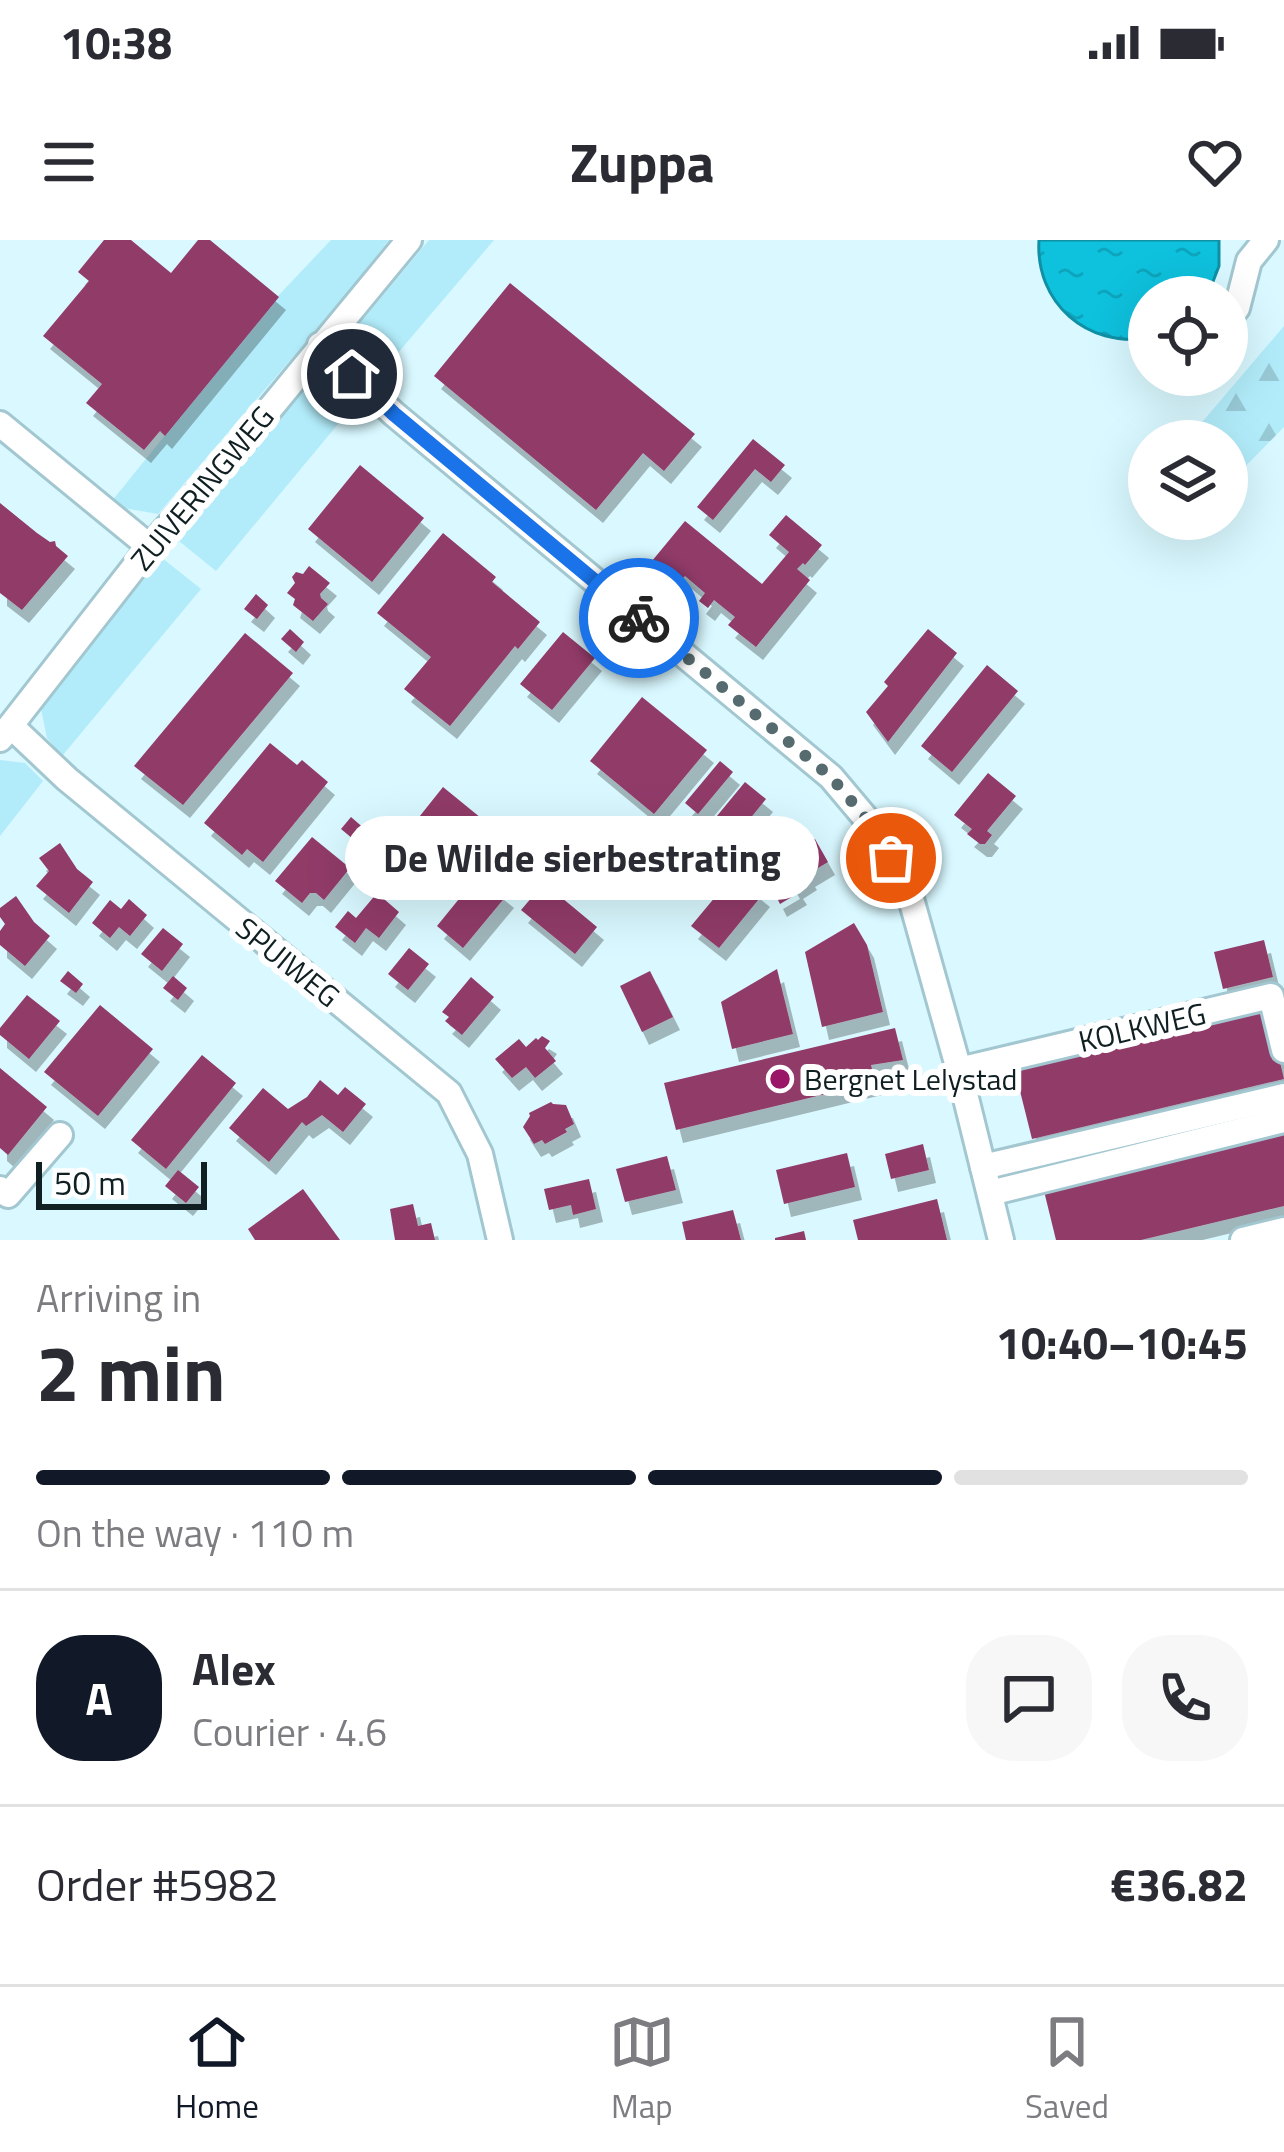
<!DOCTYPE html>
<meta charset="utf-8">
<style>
body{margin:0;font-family:"Titillium Web",sans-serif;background:#f7f7f7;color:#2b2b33;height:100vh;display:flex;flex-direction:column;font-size:45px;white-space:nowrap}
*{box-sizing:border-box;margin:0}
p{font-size:39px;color:#7c7c81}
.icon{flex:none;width:66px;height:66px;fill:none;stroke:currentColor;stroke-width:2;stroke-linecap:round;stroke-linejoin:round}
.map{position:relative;height:1000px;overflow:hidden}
.side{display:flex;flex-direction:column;background:#fff;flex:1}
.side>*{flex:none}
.controls{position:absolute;left:1128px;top:36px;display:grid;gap:24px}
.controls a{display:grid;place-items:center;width:120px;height:120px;border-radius:50%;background:#fff;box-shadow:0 12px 48px #0002;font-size:60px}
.scale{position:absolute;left:36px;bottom:30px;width:171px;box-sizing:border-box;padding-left:12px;border:6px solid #101f22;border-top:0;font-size:33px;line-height:42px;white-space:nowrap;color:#101f22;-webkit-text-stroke:9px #fff;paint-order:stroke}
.pin{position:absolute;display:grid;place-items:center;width:102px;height:102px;color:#fff;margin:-51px;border:6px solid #fff;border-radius:50%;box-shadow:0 3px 12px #0007}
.courier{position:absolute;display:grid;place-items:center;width:120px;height:120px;margin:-60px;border:9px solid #1a73e8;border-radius:50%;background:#fff;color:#222;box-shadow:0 3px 15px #0007}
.bubble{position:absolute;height:84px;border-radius:42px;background:#fff;box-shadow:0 12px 48px #0002;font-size:39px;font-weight:700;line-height:84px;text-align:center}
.headline em{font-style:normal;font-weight:700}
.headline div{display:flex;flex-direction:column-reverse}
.headline{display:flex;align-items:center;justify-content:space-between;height:204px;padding:0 36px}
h1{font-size:78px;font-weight:700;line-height:90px}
.bar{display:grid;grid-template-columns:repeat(4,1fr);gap:18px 12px;align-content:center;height:144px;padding:0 36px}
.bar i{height:15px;border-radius:9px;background:#e1e1e2}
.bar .current{background:#111827}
.bar p{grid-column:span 4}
.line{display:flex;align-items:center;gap:30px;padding:0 36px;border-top:3px solid #e1e1e2}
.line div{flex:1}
.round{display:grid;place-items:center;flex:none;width:126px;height:126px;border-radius:48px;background:#f7f7f7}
.status{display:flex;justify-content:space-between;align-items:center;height:84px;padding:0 60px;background:#fff;direction:ltr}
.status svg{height:33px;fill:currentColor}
header{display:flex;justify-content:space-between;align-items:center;height:156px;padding:0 36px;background:#fff;font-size:54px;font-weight:700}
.dock{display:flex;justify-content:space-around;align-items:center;height:168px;border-top:3px solid #e1e1e2;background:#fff;font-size:33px;color:#7c7c81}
.dock a{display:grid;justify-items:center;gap:6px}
.dock .current{color:#111827}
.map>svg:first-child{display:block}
.grass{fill:#b2ecfa}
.forest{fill:url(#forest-firs)}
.water{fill:url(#water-ripples);stroke:#0f90a5;stroke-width:3}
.building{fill:#913a69;filter:url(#shadow)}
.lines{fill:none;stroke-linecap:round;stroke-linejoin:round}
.minor-casing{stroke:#a2c7d0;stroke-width:30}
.minor{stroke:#fff;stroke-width:24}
.done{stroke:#566b6f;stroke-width:12;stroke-dasharray:0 21.6}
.route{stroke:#1a73e8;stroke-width:15}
.poi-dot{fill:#9a1467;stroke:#fff;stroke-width:4.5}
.labels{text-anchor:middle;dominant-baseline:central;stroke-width:12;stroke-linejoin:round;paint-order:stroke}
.street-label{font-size:30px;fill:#101f22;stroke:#fff}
.poi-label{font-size:30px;fill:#101f22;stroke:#fff;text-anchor:start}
</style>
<div class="status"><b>10:38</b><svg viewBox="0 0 49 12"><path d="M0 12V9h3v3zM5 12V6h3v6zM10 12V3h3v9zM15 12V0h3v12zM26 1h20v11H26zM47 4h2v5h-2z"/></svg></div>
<header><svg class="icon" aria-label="menu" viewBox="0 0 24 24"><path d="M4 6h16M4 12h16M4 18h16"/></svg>Zuppa<svg class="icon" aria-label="heart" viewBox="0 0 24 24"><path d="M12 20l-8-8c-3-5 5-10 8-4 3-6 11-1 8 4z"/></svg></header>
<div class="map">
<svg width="1284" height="1000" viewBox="0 0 1284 1000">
<defs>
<pattern id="forest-firs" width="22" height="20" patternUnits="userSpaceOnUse" patternTransform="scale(3)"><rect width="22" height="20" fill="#b2ecfa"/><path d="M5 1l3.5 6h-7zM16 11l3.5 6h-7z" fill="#98cad6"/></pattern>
<pattern id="water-ripples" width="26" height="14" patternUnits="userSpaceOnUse" patternTransform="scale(3)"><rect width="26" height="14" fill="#0ec1dd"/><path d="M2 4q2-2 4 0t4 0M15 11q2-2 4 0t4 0" fill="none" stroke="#0da5bd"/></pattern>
<filter id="shadow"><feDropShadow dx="7" dy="13" stdDeviation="0" flood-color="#0004"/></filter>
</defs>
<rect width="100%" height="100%" fill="#d9f8ff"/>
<g class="grass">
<path d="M331 0H389L341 61 158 274 118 267 111 262 278 56Z"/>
<path d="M429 0H494L374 141 348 115 346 100Z"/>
<path d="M324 143 353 166 216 331 179 301 306 144Z"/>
<path d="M162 318 201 349 62 516 47 498 40 464Z"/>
<path d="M0 520 25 523 43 541 0 596Z"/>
</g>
<path class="forest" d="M1284 86V187L1228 244 1227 201H1186Z"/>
<path class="water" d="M1039 0H1219V26L1207 57H1149V98C1087 108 1035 63 1039 0Z"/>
<g class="building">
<path d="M104 0H131L171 33 198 0H210L279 57 165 196 160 191 144 210 86 163 102 144 43 96 89 41 78 32Z"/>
<path d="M510 43 695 194 664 231 643 213 596 270 434 136Z"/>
<path d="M753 199 785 225 771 242 755 229 713 280 697 267Z"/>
<path d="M360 225 424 278 372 342 308 289Z"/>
<path d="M0 263 37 293 50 302 55 301 56 306 68 316 22 370 0 353Z"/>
<path d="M786 275 822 305 805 325 803 323 797 329 810 340 756 407 728 385 735 377 714 360 708 368 699 361 705 353 685 336 678 343 652 321 685 281 762 344 789 312 769 295Z"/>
<path d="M443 293 496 337 492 342 540 382 518 409 515 406 450 486 404 449 431 417 377 373Z"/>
<path d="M309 326 330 343 320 354 321 358 328 364 313 381 293 365 295 359 287 353 295 343 292 337 296 332 303 334Z"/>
<path d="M256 354 268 365 257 379 244 369Z"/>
<path d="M290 389 304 402 296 412 281 399Z"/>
<path d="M928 389 957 413 888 502 866 472 888 446 884 442Z"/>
<path d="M563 392 595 418 552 470 520 444Z"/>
<path d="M245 393 293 433 183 565 134 526Z"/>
<path d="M987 425 1018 451 952 532 921 506Z"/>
<path d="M642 457 707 510 654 574 590 521Z"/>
<path d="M270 503 297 525 302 520 328 542 263 622 247 609 242 615 204 583Z"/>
<path d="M720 521 733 532 698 574 685 563Z"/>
<path d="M988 533 1016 556 987 591 992 595 985 604H980L967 594 972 589 954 575Z"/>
<path d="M745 542 766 559 714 623 693 605Z"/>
<path d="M443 547 481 578 437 632 400 601Z"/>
<path d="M581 576 595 588 569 620 554 608Z"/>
<path d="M351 577 374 597 365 609 341 589Z"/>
<path d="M312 597 350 628 324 660 316 653H310L302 663 275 641Z"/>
<path d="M806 597 812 601 815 599 828 622 808 634 810 637 796 646 800 652 780 664 776 656 793 646 786 634 791 627 785 617 801 607 800 600Z"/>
<path d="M60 603 77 629 93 642 69 673 36 646 49 631 39 618Z"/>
<path d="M736 632 763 654 719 708 691 686Z"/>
<path d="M480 633 507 655 463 708 437 686Z"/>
<path d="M544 643 597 687 575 714 521 670Z"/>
<path d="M377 653 399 672 379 698 366 688 355 703 335 687 348 671 356 678Z"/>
<path d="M16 656 34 682 50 696 25 726 0 705V691L5 684 0 677V668Z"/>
<path d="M129 659 147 675 130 696 119 687 110 698 92 683 110 660 121 669Z"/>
<path d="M854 683 867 705 883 772 822 787 805 712Z"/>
<path d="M163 688 183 704 162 731 141 714Z"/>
<path d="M1264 700 1273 737 1223 749 1214 712Z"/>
<path d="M409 708 429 724 408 750 388 734Z"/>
<path d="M777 729 793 794 732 809 721 762Z"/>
<path d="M68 731 83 744 76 753 60 741Z"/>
<path d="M650 731 673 777 642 792 620 746Z"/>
<path d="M173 736 187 748 178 760 163 748Z"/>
<path d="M471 737 494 757 462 795 445 781 449 777 442 772Z"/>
<path d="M27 755 60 781 29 819 0 795V788Z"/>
<path d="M100 765 153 809 98 876 44 832Z"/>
<path d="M1268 771 1284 839 1032 899 1015 831Z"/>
<path d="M895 788 903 820 871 825 875 842 676 890 664 843Z"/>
<path d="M542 796 550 801 545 808 556 821 535 838 526 827 512 838 495 819 519 799 526 807 536 798 538 800Z"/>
<path d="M202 815 236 843 166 929 131 900Z"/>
<path d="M0 828 47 867 8 915 0 908Z"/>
<path d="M320 840 338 855 345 847 366 864 343 892 322 875 306 886 302 882 269 922 229 888 263 848 288 869 307 857Z"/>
<path d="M551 862 553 864 566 865 574 884 565 889 567 892 545 904 542 900 534 904 523 887 530 876 529 873Z"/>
<path d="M1284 894V966L1141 1000H1056L1044 951Z"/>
<path d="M923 904 929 930 891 939 885 914Z"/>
<path d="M847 913 855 947 784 964 776 930Z"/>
<path d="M667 916 676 950 625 962 616 929Z"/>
<path d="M178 930 199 947 186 963 165 946Z"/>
<path d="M589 939 596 969 573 975 571 965 549 970 544 949Z"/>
<path d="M303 949 340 1000H255L248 989Z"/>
<path d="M937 959 947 1000H858L853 980Z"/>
<path d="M413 964 418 986 431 983 435 1000H395L390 969Z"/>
<path d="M733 970 741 1000H686L682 982Z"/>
<path d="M804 991 806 1000H775V998Z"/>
</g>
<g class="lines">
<g class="minor-casing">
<g id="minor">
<path d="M1227 80 1237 68 1249 21 1266 0"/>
<path d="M320 105 394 174 831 537 874 588 908 648 959 830 1001 1000"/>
<path d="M0 184 150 307"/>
<path d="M11 486 67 539 449 853 480 914 500 1000"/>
<path d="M0 499 150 307 236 210 409 0"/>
<path d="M959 830 1271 756 1284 810"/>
<path d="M983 927 1284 856"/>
<path d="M0 949 8 955 60 895"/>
<path d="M990 953 1284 880"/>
<path d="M1243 1000 1284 990"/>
</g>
</g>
<use href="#minor" class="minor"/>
</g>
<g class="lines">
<path class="done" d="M639 378 831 537 874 588 891 618"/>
<path class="route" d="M352 134 394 174 639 378"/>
</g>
<circle class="poi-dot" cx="780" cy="839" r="12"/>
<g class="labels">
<g class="street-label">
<text transform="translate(202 248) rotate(-50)">ZUIVERINGWEG</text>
<text transform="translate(288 722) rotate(39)">SPUIWEG</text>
<text transform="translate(1142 787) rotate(-13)">KOLKWEG</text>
</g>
<g class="poi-label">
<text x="804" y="839">Bergnet Lelystad</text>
</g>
</g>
</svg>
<div class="controls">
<a><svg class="icon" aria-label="locate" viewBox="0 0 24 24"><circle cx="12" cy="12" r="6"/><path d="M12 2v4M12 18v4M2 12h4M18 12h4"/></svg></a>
<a><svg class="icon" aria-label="layers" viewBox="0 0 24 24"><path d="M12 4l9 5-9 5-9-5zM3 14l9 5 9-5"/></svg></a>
</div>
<div class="scale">50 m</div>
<div class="pin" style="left:891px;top:618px;background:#ea580c"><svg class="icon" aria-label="bag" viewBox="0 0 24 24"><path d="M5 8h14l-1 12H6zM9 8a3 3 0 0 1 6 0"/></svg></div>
<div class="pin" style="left:352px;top:134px;background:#1f2937"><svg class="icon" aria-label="home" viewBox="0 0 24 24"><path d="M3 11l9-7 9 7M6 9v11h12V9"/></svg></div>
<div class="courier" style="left:639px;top:378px"><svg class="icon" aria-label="bike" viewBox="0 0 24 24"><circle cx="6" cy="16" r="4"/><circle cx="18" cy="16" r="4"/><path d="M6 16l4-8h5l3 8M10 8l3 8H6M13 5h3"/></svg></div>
<div class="bubble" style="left:345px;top:576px;width:474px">De Wilde sierbestrating</div>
</div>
<section class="side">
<div class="headline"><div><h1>2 min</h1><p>Arriving in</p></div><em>10:40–10:45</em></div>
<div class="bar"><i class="current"></i><i class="current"></i><i class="current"></i><i></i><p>On the way · 110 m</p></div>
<div class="line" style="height:216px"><b class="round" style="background:#111827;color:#fff">A</b><div><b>Alex</b><p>Courier · 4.6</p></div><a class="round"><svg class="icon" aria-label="chat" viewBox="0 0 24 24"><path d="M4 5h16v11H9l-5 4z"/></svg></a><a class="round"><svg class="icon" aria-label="phone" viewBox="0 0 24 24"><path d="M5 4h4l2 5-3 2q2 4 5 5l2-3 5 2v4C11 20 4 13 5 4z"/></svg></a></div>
<div class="line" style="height:156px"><div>Order #5982</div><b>€36.82</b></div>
</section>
<nav class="dock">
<a class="current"><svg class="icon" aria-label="home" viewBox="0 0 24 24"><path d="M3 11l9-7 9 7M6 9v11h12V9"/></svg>Home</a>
<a><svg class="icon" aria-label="map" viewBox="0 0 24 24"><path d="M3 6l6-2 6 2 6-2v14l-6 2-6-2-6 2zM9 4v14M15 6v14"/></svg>Map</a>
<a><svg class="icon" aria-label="saved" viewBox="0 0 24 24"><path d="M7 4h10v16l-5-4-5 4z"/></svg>Saved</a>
</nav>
